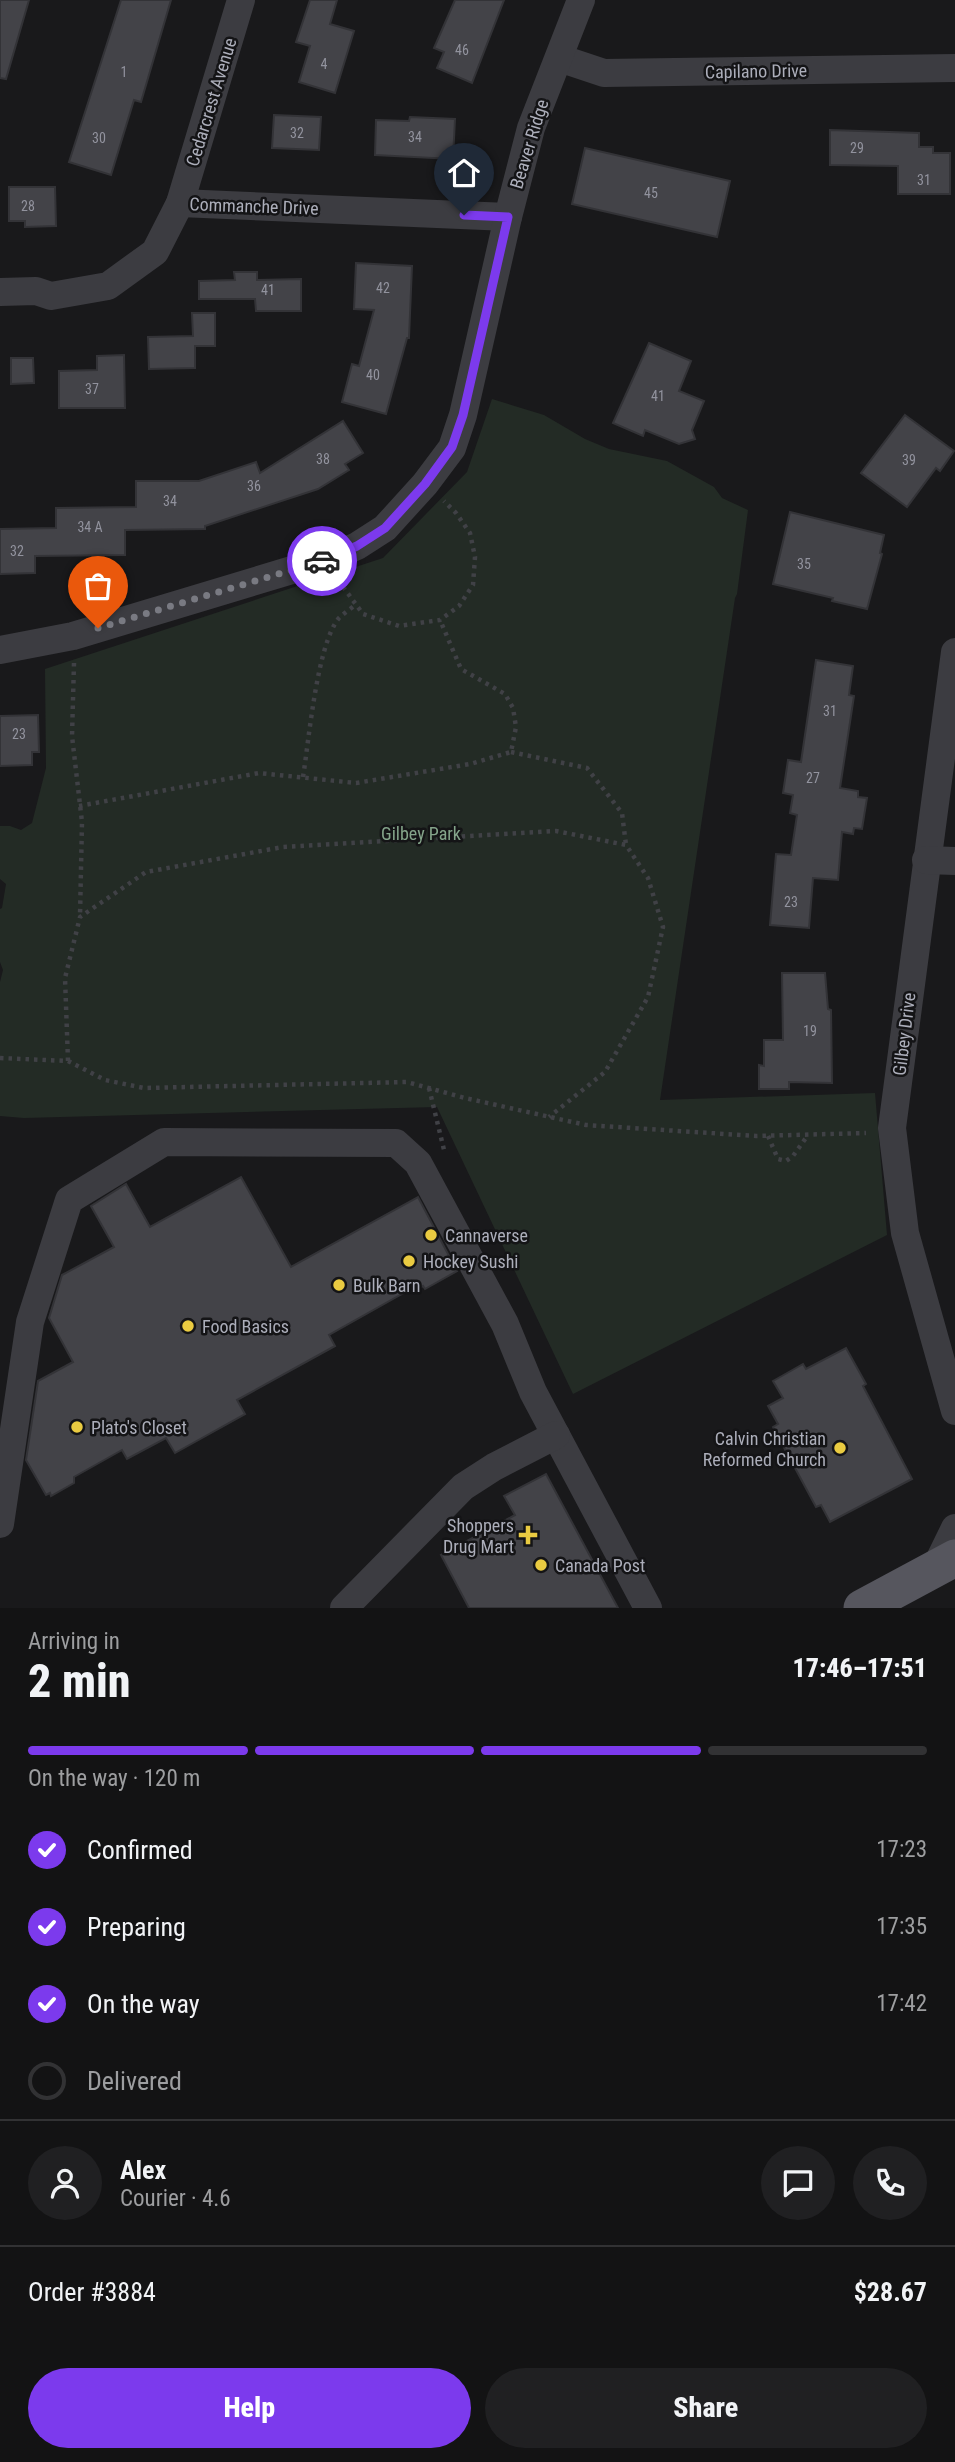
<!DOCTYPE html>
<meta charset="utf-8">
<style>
body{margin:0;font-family:"Roboto Condensed",sans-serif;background:#202022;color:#f1f3f6;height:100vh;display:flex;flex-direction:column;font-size:26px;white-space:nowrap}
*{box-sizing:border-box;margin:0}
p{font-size:23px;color:#9d9ea0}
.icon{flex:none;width:38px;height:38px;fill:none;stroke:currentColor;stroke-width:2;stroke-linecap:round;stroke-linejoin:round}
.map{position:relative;height:1608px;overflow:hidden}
.sheet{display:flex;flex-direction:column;background:#131314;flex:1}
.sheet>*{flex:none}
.pin{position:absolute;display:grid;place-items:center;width:60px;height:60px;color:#fff;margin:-72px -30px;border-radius:50% 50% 50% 0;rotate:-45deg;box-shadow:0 0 7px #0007}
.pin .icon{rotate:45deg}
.courier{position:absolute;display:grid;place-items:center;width:70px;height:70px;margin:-35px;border:5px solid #7c3aed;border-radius:50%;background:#fff;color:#222;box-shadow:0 2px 9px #0007}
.overview em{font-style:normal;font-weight:800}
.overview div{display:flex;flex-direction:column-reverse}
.overview{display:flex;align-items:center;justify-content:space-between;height:119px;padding:0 28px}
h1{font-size:46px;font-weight:800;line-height:52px}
.bar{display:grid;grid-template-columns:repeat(4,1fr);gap:10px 7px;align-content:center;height:84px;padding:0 28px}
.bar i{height:9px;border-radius:5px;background:#323234}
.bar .active{background:#7c3aed}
.bar p{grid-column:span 4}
.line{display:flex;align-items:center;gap:18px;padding:0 28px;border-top:2px solid #323234}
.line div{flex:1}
.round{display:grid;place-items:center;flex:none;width:74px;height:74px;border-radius:37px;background:#202022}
ol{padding:0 28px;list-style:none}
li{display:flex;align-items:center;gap:21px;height:77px}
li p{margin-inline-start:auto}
li .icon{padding:7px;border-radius:50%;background:#7c3aed;color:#fff;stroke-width:4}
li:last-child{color:#9d9ea0}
li i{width:38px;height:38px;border:4px solid #323234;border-radius:50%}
.button{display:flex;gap:14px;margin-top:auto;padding:14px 28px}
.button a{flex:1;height:80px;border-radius:42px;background:#7c3aed;color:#fff;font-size:28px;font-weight:800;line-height:80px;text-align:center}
.button a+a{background:#202022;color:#f1f3f6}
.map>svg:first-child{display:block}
.green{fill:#232b25}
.building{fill:#434348;stroke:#333337;stroke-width:2}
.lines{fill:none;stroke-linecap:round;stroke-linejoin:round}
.path{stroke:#404146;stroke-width:4.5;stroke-dasharray:3.5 5;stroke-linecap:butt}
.minor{stroke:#3c3c41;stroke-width:28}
.major{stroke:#56565e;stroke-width:37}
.done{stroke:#797a82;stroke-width:7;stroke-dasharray:0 12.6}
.route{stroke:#7c3aed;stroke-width:9}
.poi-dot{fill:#eacb41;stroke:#141416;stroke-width:2.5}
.labels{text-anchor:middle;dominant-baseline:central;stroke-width:5;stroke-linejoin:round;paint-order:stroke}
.number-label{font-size:14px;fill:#92939e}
.street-label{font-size:18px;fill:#acaeba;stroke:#141416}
.park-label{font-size:18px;fill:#84a48a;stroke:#141416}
.poi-label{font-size:18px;fill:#acaeba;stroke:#141416;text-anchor:start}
</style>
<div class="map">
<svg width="955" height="1608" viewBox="0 0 955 1608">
<rect width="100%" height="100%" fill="#19191b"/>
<path class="green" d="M492 399 544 415 585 439 609 449 667 461 714 487 722 498 748 510 737 594 735 598 660 1100 875 1093 887 1235 573 1394 437 1107 24 1118 0 1116V982L3 970 0 962V909L2 908 6 884 0 879V826H10L21 830 32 823 46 768 45 669 383 558 467 472Z"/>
<g class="building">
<path d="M0 0H29L6 79 0 78Z"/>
<path d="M121 0H171L141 102 134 100 111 175 69 162Z"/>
<path d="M310 0H337L330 24 354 31 335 93 299 82 310 46 296 42Z"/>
<path d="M455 0H504L472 83 437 68 444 52 434 48Z"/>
<path d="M274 115 321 117 319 150 272 148Z"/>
<path d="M410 117 455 119 453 159 375 155 376 120 409 121Z"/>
<path d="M830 130 919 133V147H933V153H950V194H898V166L830 165Z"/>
<path d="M585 148 730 181 717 237 572 204Z"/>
<path d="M9 187H55L56 226 25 227V221H9Z"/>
<path d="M356 263 412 266 409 338H407L386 414 342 402 352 364 359 366 374 310 354 309Z"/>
<path d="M234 272H257V280L301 279V311H256L255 299H199V281L235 280Z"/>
<path d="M192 313H215V346H195V368L149 369 148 337 193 336Z"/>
<path d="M649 343 691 361 679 391 704 401 692 430 695 439 679 444 645 430 643 436 613 423Z"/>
<path d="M124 355 125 408H59V371L97 370V356Z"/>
<path d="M11 358H33L34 383 11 384Z"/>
<path d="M905 415 954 451 940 471 936 468 907 507 861 473Z"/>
<path d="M343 421 363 453 345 464 349 470 318 489 205 526V529L125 530V555L35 556V573L0 574V529L56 528V508L136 507V481H199L256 462 260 473Z"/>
<path d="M790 512 884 535 880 553 882 554 867 609 832 601 833 598 773 584Z"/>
<path d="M816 660 853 666 849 695 854 696 840 788 858 791V797L867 798 862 829 854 828 853 834 842 832 838 880 813 878 809 928 770 925 776 854 791 855 797 815 790 813 793 795 783 793 788 760 801 762Z"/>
<path d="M38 715 39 752H32V765L0 766V716Z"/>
<path d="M782 973H825L828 1009 831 1010 832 1083 789 1082V1089H759V1065L764 1066V1040H783Z"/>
<path d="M241 1177 291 1267 418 1197 457 1271 425 1289 423 1286 420 1288 418 1285 329 1335 335 1346 237 1400 245 1414 175 1453 166 1438 127 1459 122 1450 74 1477V1483L51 1496 50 1493 46 1495 26 1460 38 1381 73 1362 49 1318 62 1275 114 1247 91 1206 126 1184 150 1227Z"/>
<path d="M846 1348 866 1384 863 1386 912 1479 830 1522 821 1505 816 1507 773 1427 778 1424 768 1406 783 1398 773 1381 803 1364 806 1369Z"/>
<path d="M546 1474 618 1608H469L441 1555 515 1515 504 1496Z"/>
</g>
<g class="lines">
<g class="path">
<path d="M338 580 363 614 399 626 440 620 459 606 473 585 475 557 470 533 456 513 444 501"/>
<path d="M74 663 72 736 82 822 80 916"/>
<path d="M511 752 587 768 622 813 626 845"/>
<path d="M303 777C309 740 317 644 339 618 344 613 351 609 356 604"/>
<path d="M79 806 259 773 356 783 470 764 511 752 516 727 513 708 505 694 461 669 440 620"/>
<path d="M0 1058 68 1061 105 1080 144 1088 407 1082 465 1098 586 1125 756 1136 866 1133"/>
<path d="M68 1061 65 978 80 917 146 872 283 847 556 831 626 845 648 878 663 927 648 997 605 1072 549 1117"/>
<path d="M429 1088 445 1154"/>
<path d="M768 1136 778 1159 786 1161 793 1156 808 1135"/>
</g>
<g class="minor">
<path d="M559 58 604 73 955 68"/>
<path d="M180 203 508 217"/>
<path d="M0 292 36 291 51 296 108 286 155 252 180 203 241 0"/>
<path d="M0 650 73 636 325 560 357 546 385 528 425 484 452 448 463 415 508 217 531 128 581 0"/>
<path d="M955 652 892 1128 905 1233 955 1411"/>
<path d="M926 860 955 861"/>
<path d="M0 1524 30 1322 69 1200 164 1142 396 1143 418 1163 505 1324 533 1392 648 1608"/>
<path d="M935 1569 955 1528"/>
<path d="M344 1608 463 1487 494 1467 556 1435"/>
</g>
<path class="major" d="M862 1608 955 1558"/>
</g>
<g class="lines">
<path class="done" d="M98 628 322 561"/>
<path class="route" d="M322 561 357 546 385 528 425 484 452 447 463 415 508 217 464 215"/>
</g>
<g class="poi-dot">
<circle cx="431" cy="1235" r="7"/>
<circle cx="409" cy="1261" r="7"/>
<circle cx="339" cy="1285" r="7"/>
<circle cx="188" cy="1326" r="7"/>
<circle cx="77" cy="1427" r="7"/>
<circle cx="840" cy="1448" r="7"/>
<path d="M524.5 1524.5h7v7h7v7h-7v7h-7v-7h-7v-7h7z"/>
<circle cx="541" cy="1565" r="7"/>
</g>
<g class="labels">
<g class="number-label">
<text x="462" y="50">46</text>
<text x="324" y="64">4</text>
<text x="124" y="72">1</text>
<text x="297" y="133">32</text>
<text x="415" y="137">34</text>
<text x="99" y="138">30</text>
<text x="857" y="148">29</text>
<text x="924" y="180">31</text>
<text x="651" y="193">45</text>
<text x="28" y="206">28</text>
<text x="383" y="288">42</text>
<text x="268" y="290">41</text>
<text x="373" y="375">40</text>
<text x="92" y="389">37</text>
<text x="658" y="396">41</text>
<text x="323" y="459">38</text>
<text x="909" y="460">39</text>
<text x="254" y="486">36</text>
<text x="170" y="501">34</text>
<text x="90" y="527">34 A</text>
<text x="17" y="551">32</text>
<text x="804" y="564">35</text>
<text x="830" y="711">31</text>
<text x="19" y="734">23</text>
<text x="813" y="778">27</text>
<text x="791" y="902">23</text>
<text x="810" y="1031">19</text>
</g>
<g class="street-label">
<text transform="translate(756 71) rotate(-1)">Capilano Drive</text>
<text transform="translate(211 102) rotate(-73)">Cedarcrest Avenue</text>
<text transform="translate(529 144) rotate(-73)">Beaver Ridge</text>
<text transform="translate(254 206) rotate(2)">Commanche Drive</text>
<text transform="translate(904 1034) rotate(-83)">Gilbey Drive</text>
</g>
<g class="park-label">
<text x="421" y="833">Gilbey Park</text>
</g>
<g class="poi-label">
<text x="445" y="1235">Cannaverse</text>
<text x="423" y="1261">Hockey Sushi</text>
<text x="353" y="1285">Bulk Barn</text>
<text x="202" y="1326">Food Basics</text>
<text x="91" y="1427">Plato's Closet</text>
<text x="826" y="1438" text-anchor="end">Calvin Christian<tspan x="826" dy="21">Reformed Church</tspan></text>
<text x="514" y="1525" text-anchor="end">Shoppers<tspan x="514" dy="21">Drug Mart</tspan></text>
<text x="555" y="1565">Canada Post</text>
</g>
</g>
</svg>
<div class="pin" style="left:98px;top:628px;background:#ea580c"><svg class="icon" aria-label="bag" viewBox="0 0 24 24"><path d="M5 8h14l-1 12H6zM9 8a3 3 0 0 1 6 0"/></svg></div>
<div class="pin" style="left:464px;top:215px;background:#1f2937"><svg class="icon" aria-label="home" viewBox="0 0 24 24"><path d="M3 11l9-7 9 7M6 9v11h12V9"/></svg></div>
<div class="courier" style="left:322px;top:561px"><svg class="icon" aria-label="car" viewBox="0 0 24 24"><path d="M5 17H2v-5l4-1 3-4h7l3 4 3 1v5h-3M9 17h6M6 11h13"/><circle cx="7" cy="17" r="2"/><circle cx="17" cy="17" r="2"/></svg></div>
</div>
<section class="sheet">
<div class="overview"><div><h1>2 min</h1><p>Arriving in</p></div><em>17:46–17:51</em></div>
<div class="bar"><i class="active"></i><i class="active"></i><i class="active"></i><i></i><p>On the way · 120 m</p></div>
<ol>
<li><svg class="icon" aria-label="check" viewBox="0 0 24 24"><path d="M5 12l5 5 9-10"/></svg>Confirmed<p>17:23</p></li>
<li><svg class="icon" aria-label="check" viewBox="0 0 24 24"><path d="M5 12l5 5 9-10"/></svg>Preparing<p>17:35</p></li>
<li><svg class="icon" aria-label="check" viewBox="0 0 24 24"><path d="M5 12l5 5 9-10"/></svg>On the way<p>17:42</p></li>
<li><i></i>Delivered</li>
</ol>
<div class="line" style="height:126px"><a class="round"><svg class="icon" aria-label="person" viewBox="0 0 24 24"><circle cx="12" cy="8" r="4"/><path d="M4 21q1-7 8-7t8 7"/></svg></a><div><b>Alex</b><p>Courier · 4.6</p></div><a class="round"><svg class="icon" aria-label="chat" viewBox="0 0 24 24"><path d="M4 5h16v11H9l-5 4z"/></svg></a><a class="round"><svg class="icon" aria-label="phone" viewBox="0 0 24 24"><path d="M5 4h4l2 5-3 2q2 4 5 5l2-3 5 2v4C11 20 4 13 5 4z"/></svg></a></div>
<div class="line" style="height:91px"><div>Order #3884</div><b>$28.67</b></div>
<div class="button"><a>Help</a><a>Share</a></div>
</section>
